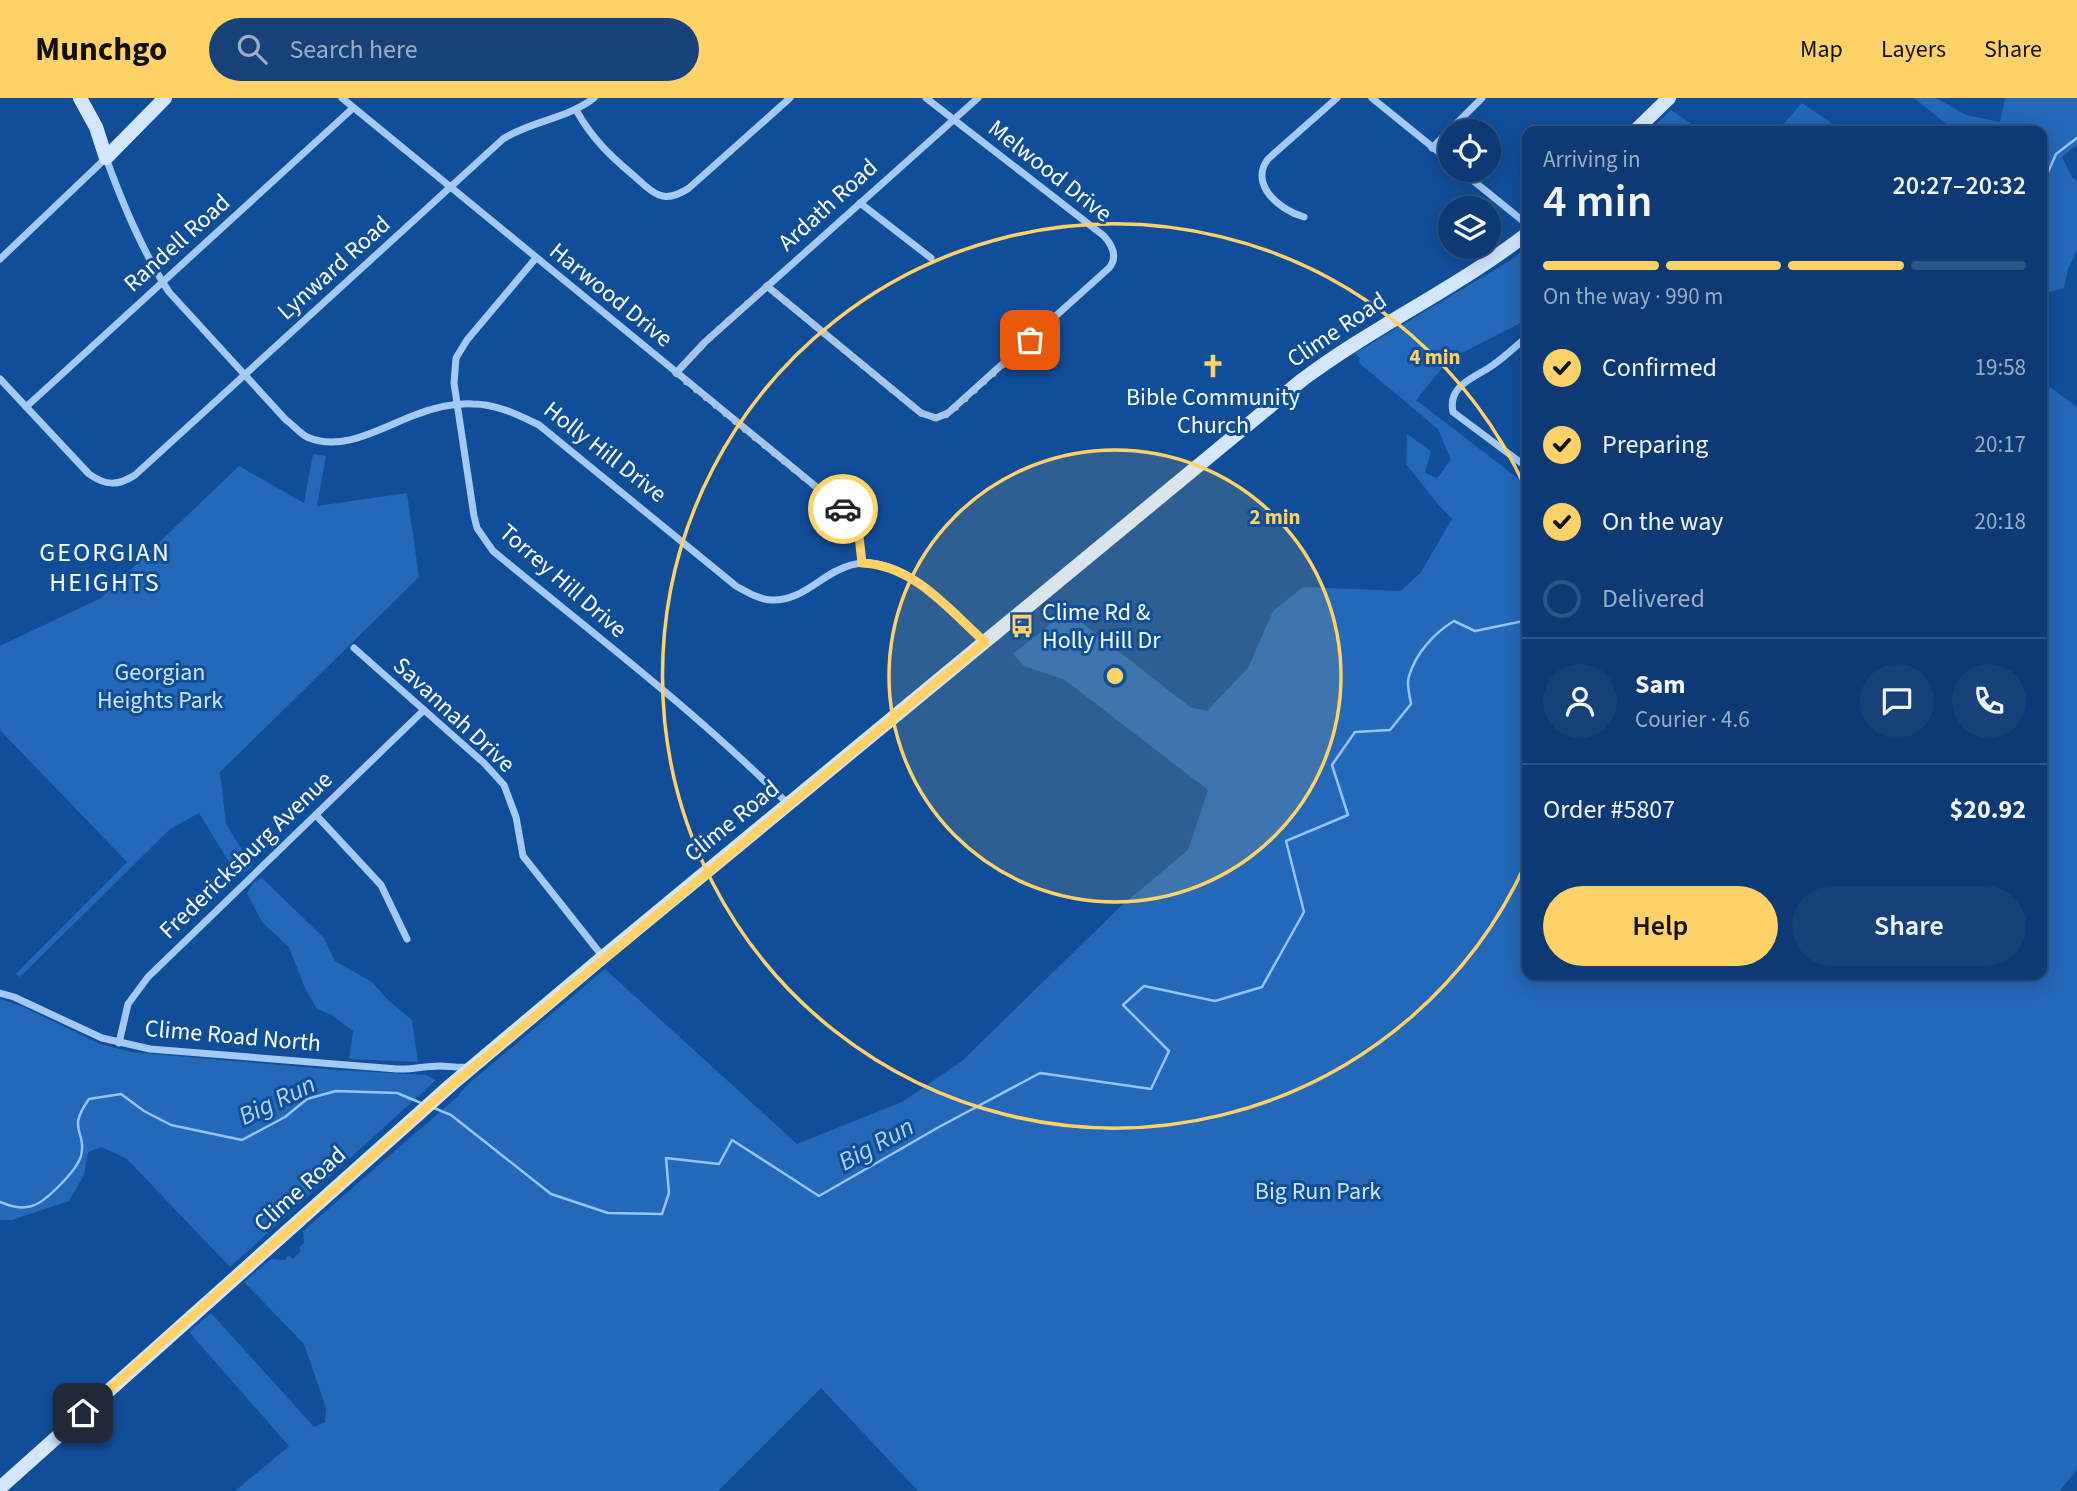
<!DOCTYPE html>
<meta charset="utf-8">
<style>
body{margin:0;font-family:"Source Sans 3",sans-serif;background:#164179;color:#f1f3f6;height:100vh;display:flex;flex-direction:column;font-size:26px;white-space:nowrap}
*{box-sizing:border-box;margin:0}
p{font-size:23px;color:#9aadc5}
.icon{flex:none;width:38px;height:38px;fill:none;stroke:currentColor;stroke-width:2;stroke-linecap:round;stroke-linejoin:round}
.map{position:relative;flex:1;overflow:hidden}
.drawer{position:absolute;left:1522px;top:28px;width:525px;height:854px;display:flex;flex-direction:column;background:#0d3a74;border-radius:14px;box-shadow:0 4px 18px #0003,0 0 0 2px #2d5486}
.drawer>*{flex:none}
.controls{position:absolute;left:1438px;top:21px;display:grid;gap:14px}
.controls a{display:grid;place-items:center;width:63px;height:63px;border-radius:50%;background:#0d3a74;box-shadow:0 4px 18px #0003,0 0 0 2px #2d5486;font-size:35px}
.pin{position:absolute;display:grid;place-items:center;width:60px;height:60px;color:#fff;margin:-30px;border-radius:14px;box-shadow:0 4px 10px #0006}
.courier{position:absolute;display:grid;place-items:center;width:70px;height:70px;margin:-35px;border:5px solid #ffd267;border-radius:50%;background:#fff;color:#222;box-shadow:0 2px 9px #0007}
.overview em{font-style:normal;font-weight:600}
.overview div{display:flex;flex-direction:column-reverse}
.overview{display:flex;align-items:center;justify-content:space-between;height:119px;padding:0 21px}
h1{font-size:46px;font-weight:600;line-height:52px}
.bar{display:grid;grid-template-columns:repeat(4,1fr);gap:10px 7px;align-content:center;height:84px;padding:0 21px}
.bar i{height:9px;border-radius:5px;background:#2d5486}
.bar .on{background:#ffd267}
.bar p{grid-column:span 4}
.line{display:flex;align-items:center;gap:18px;padding:0 21px;border-top:2px solid #2d5486}
.line div{flex:1}
.round{display:grid;place-items:center;flex:none;width:74px;height:74px;border-radius:37px;background:#164179}
ol{padding:0 21px;list-style:none}
li{display:flex;align-items:center;gap:21px;height:77px}
li p{margin-inline-start:auto}
li .icon{padding:7px;border-radius:50%;background:#ffd267;color:#111;stroke-width:4}
li:last-child{color:#9aadc5}
li i{width:38px;height:38px;border:4px solid #2d5486;border-radius:50%}
.action{display:flex;gap:14px;margin-top:auto;padding:14px 21px}
.action a{flex:1;height:80px;border-radius:42px;background:#ffd267;color:#111;font-size:28px;font-weight:600;line-height:80px;text-align:center}
.action a+a{background:#164179;color:#f1f3f6}
header{display:flex;align-items:center;gap:42px;box-sizing:border-box;height:98px;padding:0 35px;background:#ffd267;color:#111}
header strong{font-size:33px}
nav{display:flex;gap:38px;margin-inline-start:auto;font-size:24px}
.search{width:490px;height:63px;background:#164179;display:flex;align-items:center;gap:18px;box-sizing:border-box;padding:0 24px;border-radius:38px;color:#9aadc5;font-size:26px}
.map>svg:first-child{display:block}
.green{fill:#2468b9}
.lines{fill:none;stroke-linecap:round;stroke-linejoin:round}
.stream{stroke:#96c4f8;stroke-width:2.5}
.street{stroke:#a4c9f4;stroke-width:7}
.secondary{stroke:#d4e6fd;stroke-width:14}
.done{stroke:#acc1dc;stroke-width:7;stroke-dasharray:0 12.6}
.route{stroke:#ffd267;stroke-width:9}
.ring{fill:none;stroke:#ffd267;stroke-width:3.5}
.labels{text-anchor:middle;dominant-baseline:central;stroke-width:6;stroke-linejoin:round;paint-order:stroke}
.street-label{font-size:24px;fill:#fff;stroke:#114e9a}
.poi-label{font-size:24px;fill:#fff;stroke:#114e9a}
.park-label{font-size:24px;fill:#cde3fe;stroke:#114e9a}
.neighbourhood-label{font-size:26px;letter-spacing:2px;fill:#fff;stroke:#114e9a}
.water-label{font-size:26px;font-style:italic;fill:#b1d3fb;stroke:#114e9a}
.centre{fill:#ffd267;stroke:#114e9a;stroke-width:3.5}
.ring-label{font-size:21px;text-anchor:middle;font-weight:bold;fill:#ffd267;stroke:#114e9a;stroke-width:6;stroke-linejoin:round;paint-order:stroke}
</style>
<header>
<strong>Munchgo</strong>
<div class="search"><svg class="icon" aria-label="search" viewBox="0 0 24 24"><circle cx="10" cy="10" r="6"/><path d="M15 15l6 6"/></svg>Search here</div>
<nav><a>Map</a><a>Layers</a><a>Share</a></nav>
</header>
<div class="map">
<svg width="2077" height="1393" viewBox="0 0 2077 1393">
<rect width="100%" height="100%" fill="#114e9a"/>
<g class="green">
<path d="M1914 0H1936L1966 17 2000 24 2005 0H2077V47L2062 59 2072 79 2077 83V152L2068 171 2064 190 2042 196V33H1955Z"/>
<path d="M1802 5 1843 33H1777Z"/>
<path d="M1671 12 1702 33H1649Z"/>
<path d="M1528 148V221L1460 256 1456 253 1416 302 1528 388V877H2042V283L2077 309V1371L2060 1393H918L821 1290 718 1393H235L289 1348 189 1234 211 1215 314 1329 325 1324 326 1310 304 1246 244 1184 271 1161 285 1162 288 1157 293 1161 301 1153 299 1149 304 1145 303 1133 457 999 466 988 605 871 797 1046 902 1004 962 963 1120 809 1188 752 1208 692 1065 582 1024 568 1013 556 1067 513 1190 609 1207 613 1248 570 1273 513 1303 489 1401 493 1421 474 1452 421 1437 405 1406 366 1407 336 1431 353 1425 375 1437 380 1451 362 1438 331 1359 265 1360 260 1355 255 1511 162Z"/>
<path d="M313 356 326 358 317 408 407 395 419 479 220 674 226 726 252 768 241 777 235 774 199 715 170 731 20 879 16 876 127 764 0 632V548L101 500 239 368 304 405Z"/>
<path d="M262 780 324 840 335 863 372 884 389 903 412 922 418 964 349 961 353 933 332 917 317 911 304 888 289 849 262 824 247 795 254 784Z"/>
<path d="M0 901 21 908 100 946 131 954 337 972 426 977 436 982 230 1169 127 1061 102 1049 88 1054 84 1077 69 1103 12 1122H0Z"/>
</g>
<g class="lines">
<g class="stream">
<path d="M2042 88 2056 56 2077 40"/>
<path d="M434 1010 451 1017 551 1096 608 1115 662 1116 669 1095 666 1060 719 1066 732 1042 819 1098 939 1029 1040 975 1151 991 1169 953 1123 907 1144 888 1215 903 1262 889 1304 814 1286 743 1348 717 1332 667 1355 634 1390 632 1411 606C1410 598 1406 586 1409 578 1416 555 1434 535 1454 523L1475 533 1528 522"/>
<path d="M0 1104C9 1108 22 1111 32 1108 46 1104 77 1072 81 1058 87 1032 66 1033 89 1001L121 996 144 1013 171 1027 242 1042 285 1019 307 1001 336 993 397 995 421 1005"/>
</g>
<g class="street">
<path d="M342 0 842 410 858 429 862 465"/>
<path d="M1372 0 1451 64"/>
<path d="M576 12C592 40 608 56 633 77 640 83 649 93 659 97 669 101 680 96 689 90L790 0"/>
<path d="M1432 50 1482 0"/>
<path d="M1460 72 1528 127"/>
<path d="M860 105 931 160"/>
<path d="M1304 119C1279 112 1249 86 1268 61L1337 0"/>
<path d="M536 160 467 242 456 260 454 285 474 418 477 430 493 453C592 535 697 614 788 706"/>
<path d="M0 161 106 60C123 107 142 153 169 194L286 322C293 327 300 335 307 339 343 355 382 329 415 317 433 310 454 305 473 306 497 306 518 317 539 327L736 488C747 494 758 501 771 502 818 504 834 445 897 472 925 484 961 522 985 544"/>
<path d="M767 188 921 315 936 320 948 315 1109 170C1118 159 1113 148 1104 138L926 0"/>
<path d="M1528 238C1516 248 1505 259 1493 267 1475 280 1447 287 1453 314L1528 370"/>
<path d="M676 275 705 244 978 0"/>
<path d="M0 281 89 376C106 388 118 388 135 377L503 41C531 23 567 21 594 0"/>
<path d="M26 309 353 10"/>
<path d="M354 550 484 665 504 687 516 719 523 758 603 859"/>
<path d="M316 717 381 787 407 841"/>
<path d="M0 895 14 899 102 940 150 951 397 971C411 972 425 968 439 968 449 968 458 970 469 969"/>
<path d="M119 945 128 906 148 879 424 612"/>
</g>
<g class="secondary">
<path d="M80 0 96 29 106 60 165 0"/>
<path d="M1635 33 1669 0"/>
<path d="M0 1390 452 986 603 859 1302 282C1374 228 1457 190 1528 135"/>
</g>
</g>
<g class="lines">
<path class="done" d="M843 411 676 275 705 244 767 188 921 315 936 320 948 316 1030 242"/>
<path class="route" d="M83 1315 453 986 985 544C949 512 914 467 862 465L858 429 843 411"/>
</g>
<circle cx="1115" cy="578" r="226" fill="#ffd267" fill-opacity=".12"/>
<g class="ring">
<circle cx="1115" cy="578" r="226"/>
<path d="M1526 765A452 452 0 1 1 1526 391"/>
</g>
<defs>
<g id="church-bare" transform="scale(1.89)"><path d="M-1.2-6h2.4v3.5h3.3v2.4h-3.3V6h-2.4V-.1h-3.3v-2.4h3.3Z" fill="#ffd267" stroke="#114e9a" stroke-width="2.5" paint-order="stroke"/></g>
<g id="bus-bare" transform="scale(1.89)"><path d="M-5-6H5V4H4V6H2V4H-2V6H-4V4H-5ZM-3.5-4V0h7V-4ZM-3.5 1.2v1.5H-2V1.2ZM2 1.2v1.5H3.5V1.2Z" fill="#ffd267" stroke="#114e9a" stroke-width="2.5" paint-order="stroke"/></g>
</defs>
<g fill-rule="evenodd">
<use href="#church-bare" x="1213" y="268"/>
<use href="#bus-bare" x="1022" y="528"/>
</g>
<g class="labels">
<g class="street-label">
<text transform="translate(1050 73) rotate(38)">Melwood Drive</text>
<text transform="translate(828 107) rotate(-42)">Ardath Road</text>
<text transform="translate(177 145) rotate(-42)">Randell Road</text>
<text transform="translate(334 170) rotate(-42)">Lynward Road</text>
<text transform="translate(611 197) rotate(39)">Harwood Drive</text>
<text transform="translate(1337 232) rotate(-34)">Clime Road</text>
<text transform="translate(605 354) rotate(38)">Holly Hill Drive</text>
<text transform="translate(563 483) rotate(41)">Torrey Hill Drive</text>
<text transform="translate(454 617) rotate(43)">Savannah Drive</text>
<text transform="translate(732 723) rotate(-39)">Clime Road</text>
<text transform="translate(246 757) rotate(-44)">Fredericksburg Avenue</text>
<text transform="translate(233 938) rotate(5)">Clime Road North</text>
<text transform="translate(300 1091) rotate(-42)">Clime Road</text>
</g>
<g class="poi-label">
<text x="1213" y="299">Bible Community<tspan x="1213" dy="28">Church</tspan></text>
<text x="1042" y="514" text-anchor="start">Clime Rd &amp;<tspan x="1042" dy="28">Holly Hill Dr</tspan></text>
</g>
<g class="park-label">
<text x="160" y="574">Georgian<tspan x="160" dy="28">Heights Park</tspan></text>
<text x="1318" y="1093">Big Run Park</text>
</g>
<g class="neighbourhood-label">
<text x="105" y="454">GEORGIAN<tspan x="105" dy="30">HEIGHTS</tspan></text>
</g>
<g class="water-label">
<text transform="translate(277 1002) rotate(-26)">Big Run</text>
<text transform="translate(876 1046) rotate(-29)">Big Run</text>
</g>
</g>
<circle cx="1115" cy="578" r="10" class="centre"/>
<g class="ring-label">
<text x="1435" y="266">4 min</text>
<text x="1275" y="426">2 min</text>
</g>
</svg>
<div class="controls">
<a><svg class="icon" aria-label="locate" viewBox="0 0 24 24"><circle cx="12" cy="12" r="6"/><path d="M12 2v4M12 18v4M2 12h4M18 12h4"/></svg></a>
<a><svg class="icon" aria-label="layers" viewBox="0 0 24 24"><path d="M12 4l9 5-9 5-9-5zM3 14l9 5 9-5"/></svg></a>
</div>
<div class="pin" style="left:1030px;top:242px;background:#ea580c"><svg class="icon" aria-label="bag" viewBox="0 0 24 24"><path d="M5 8h14l-1 12H6zM9 8a3 3 0 0 1 6 0"/></svg></div>
<div class="pin" style="left:83px;top:1315px;background:#1f2937"><svg class="icon" aria-label="home" viewBox="0 0 24 24"><path d="M3 11l9-7 9 7M6 9v11h12V9"/></svg></div>
<div class="courier" style="left:843px;top:411px"><svg class="icon" aria-label="car" viewBox="0 0 24 24"><path d="M5 17H2v-5l4-1 3-4h7l3 4 3 1v5h-3M9 17h6M6 11h13"/><circle cx="7" cy="17" r="2"/><circle cx="17" cy="17" r="2"/></svg></div>
<section class="drawer">
<div class="overview"><div><h1>4 min</h1><p>Arriving in</p></div><em>20:27–20:32</em></div>
<div class="bar"><i class="on"></i><i class="on"></i><i class="on"></i><i></i><p>On the way · 990 m</p></div>
<ol>
<li><svg class="icon" aria-label="check" viewBox="0 0 24 24"><path d="M5 12l5 5 9-10"/></svg>Confirmed<p>19:58</p></li>
<li><svg class="icon" aria-label="check" viewBox="0 0 24 24"><path d="M5 12l5 5 9-10"/></svg>Preparing<p>20:17</p></li>
<li><svg class="icon" aria-label="check" viewBox="0 0 24 24"><path d="M5 12l5 5 9-10"/></svg>On the way<p>20:18</p></li>
<li><i></i>Delivered</li>
</ol>
<div class="line" style="height:126px"><a class="round"><svg class="icon" aria-label="person" viewBox="0 0 24 24"><circle cx="12" cy="8" r="4"/><path d="M4 21q1-7 8-7t8 7"/></svg></a><div><b>Sam</b><p>Courier · 4.6</p></div><a class="round"><svg class="icon" aria-label="chat" viewBox="0 0 24 24"><path d="M4 5h16v11H9l-5 4z"/></svg></a><a class="round"><svg class="icon" aria-label="phone" viewBox="0 0 24 24"><path d="M5 4h4l2 5-3 2q2 4 5 5l2-3 5 2v4C11 20 4 13 5 4z"/></svg></a></div>
<div class="line" style="height:91px"><div>Order #5807</div><b>$20.92</b></div>
<div class="action"><a>Help</a><a>Share</a></div>
</section>
</div>
